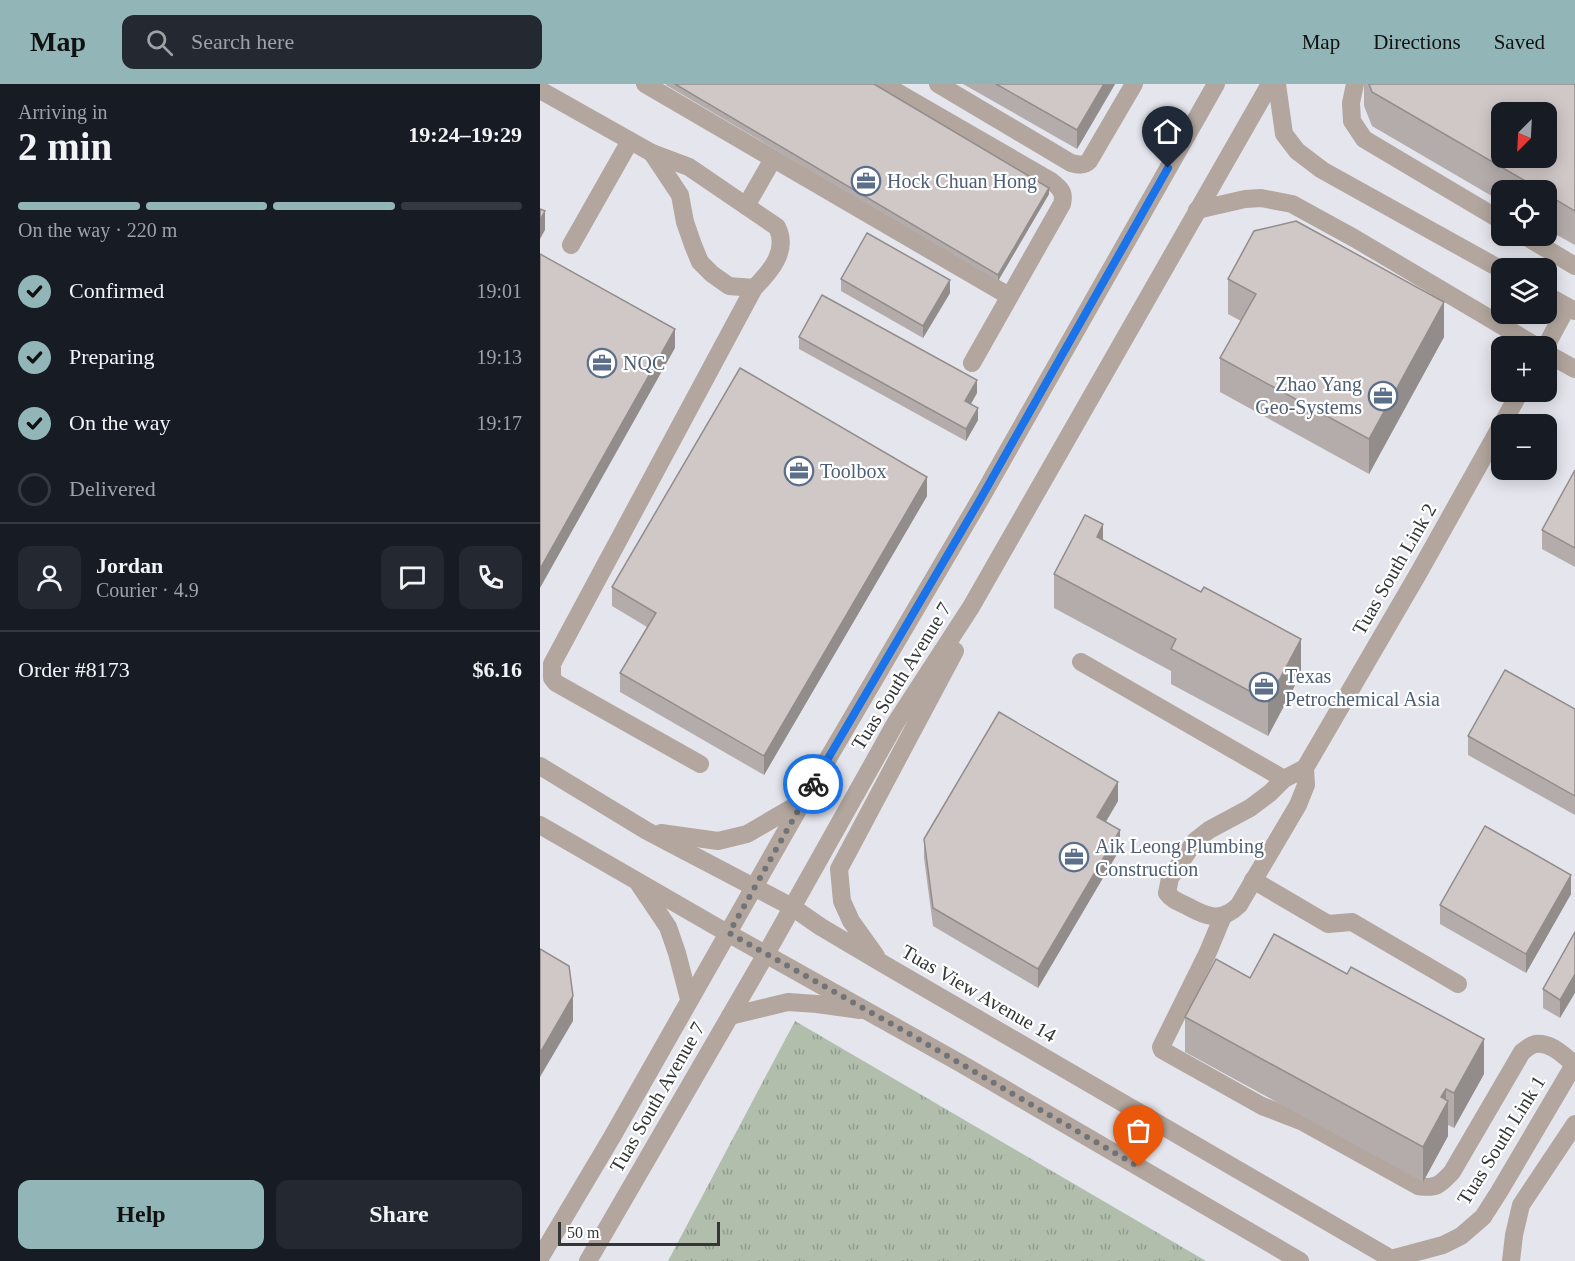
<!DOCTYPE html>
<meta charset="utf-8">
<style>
body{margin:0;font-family:"Times New Roman",serif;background:#242831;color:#f1f3f6;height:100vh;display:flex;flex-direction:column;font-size:22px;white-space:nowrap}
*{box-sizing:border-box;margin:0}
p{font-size:20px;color:#9ea1a6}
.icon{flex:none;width:33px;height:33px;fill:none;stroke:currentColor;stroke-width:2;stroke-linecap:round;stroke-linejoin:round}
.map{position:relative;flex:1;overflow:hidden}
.drawer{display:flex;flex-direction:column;background:#171b24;width:540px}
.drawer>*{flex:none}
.needle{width:39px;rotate:204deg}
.buttons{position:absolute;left:951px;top:18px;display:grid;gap:12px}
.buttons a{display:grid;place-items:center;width:66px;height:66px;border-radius:12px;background:#171b24;box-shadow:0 3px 15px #0003;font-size:30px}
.scale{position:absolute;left:18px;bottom:15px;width:162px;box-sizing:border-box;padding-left:6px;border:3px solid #343537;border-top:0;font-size:16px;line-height:21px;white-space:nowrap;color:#343537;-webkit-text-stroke:4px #fff;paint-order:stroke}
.pin{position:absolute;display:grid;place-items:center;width:51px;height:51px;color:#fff;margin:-62px -26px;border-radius:50% 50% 50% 0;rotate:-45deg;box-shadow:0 0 6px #0007}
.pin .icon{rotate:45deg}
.courier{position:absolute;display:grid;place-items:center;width:60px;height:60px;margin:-30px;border:4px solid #1a73e8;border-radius:50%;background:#fff;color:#222;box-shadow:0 2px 8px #0007}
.head em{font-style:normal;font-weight:700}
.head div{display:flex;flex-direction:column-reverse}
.head{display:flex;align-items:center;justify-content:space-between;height:102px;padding:0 18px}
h1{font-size:39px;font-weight:700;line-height:45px}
.bar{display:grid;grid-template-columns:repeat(4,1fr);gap:9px 6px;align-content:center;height:72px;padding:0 18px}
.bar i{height:8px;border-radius:4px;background:#363941}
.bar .on{background:#92b6b8}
.bar p{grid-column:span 4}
.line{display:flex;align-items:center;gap:15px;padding:0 18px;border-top:2px solid #363941}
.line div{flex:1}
.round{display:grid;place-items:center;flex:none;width:63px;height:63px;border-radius:12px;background:#242831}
ol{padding:0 18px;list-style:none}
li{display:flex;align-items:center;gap:18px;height:66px}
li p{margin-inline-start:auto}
li .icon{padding:6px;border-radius:50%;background:#92b6b8;color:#111;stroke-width:4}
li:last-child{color:#9ea1a6}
li i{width:33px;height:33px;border:3px solid #363941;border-radius:50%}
.action{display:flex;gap:12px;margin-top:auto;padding:12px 18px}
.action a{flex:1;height:69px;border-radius:12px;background:#92b6b8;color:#111;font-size:24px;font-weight:700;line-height:69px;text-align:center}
.action a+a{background:#242831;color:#f1f3f6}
header{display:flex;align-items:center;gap:36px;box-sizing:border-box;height:84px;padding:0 30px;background:#92b6b8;color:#111}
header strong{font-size:28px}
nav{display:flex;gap:33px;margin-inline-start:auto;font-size:21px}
.search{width:420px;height:54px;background:#242831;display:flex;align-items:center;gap:15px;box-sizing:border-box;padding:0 21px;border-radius:12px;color:#9ea1a6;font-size:22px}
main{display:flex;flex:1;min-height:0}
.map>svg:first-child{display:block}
.grass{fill:url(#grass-tufts)}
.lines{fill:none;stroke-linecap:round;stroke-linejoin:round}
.minor{stroke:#b2a69e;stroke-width:18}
.wall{fill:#b3acab}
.shaded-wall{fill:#928c8b}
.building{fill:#d0c8c7;stroke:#928c8b;stroke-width:1.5;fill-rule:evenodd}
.done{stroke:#727377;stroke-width:6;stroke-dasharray:0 10.8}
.route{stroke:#1a73e8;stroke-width:8}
.labels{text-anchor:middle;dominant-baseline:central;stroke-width:4.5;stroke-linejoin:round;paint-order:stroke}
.service-label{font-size:20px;fill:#4e5e75;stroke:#fff;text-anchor:start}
.street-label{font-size:20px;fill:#343537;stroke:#fff}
</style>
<header>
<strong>Map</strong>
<div class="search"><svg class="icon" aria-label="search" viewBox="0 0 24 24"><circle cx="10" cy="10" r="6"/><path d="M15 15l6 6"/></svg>Search here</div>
<nav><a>Map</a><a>Directions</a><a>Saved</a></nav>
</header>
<main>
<section class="drawer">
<div class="head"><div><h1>2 min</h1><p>Arriving in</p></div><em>19:24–19:29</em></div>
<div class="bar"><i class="on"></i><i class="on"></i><i class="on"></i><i></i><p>On the way · 220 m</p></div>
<ol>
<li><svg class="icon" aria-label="check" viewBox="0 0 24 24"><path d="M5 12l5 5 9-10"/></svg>Confirmed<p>19:01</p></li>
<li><svg class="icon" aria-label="check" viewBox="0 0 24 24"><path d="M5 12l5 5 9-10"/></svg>Preparing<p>19:13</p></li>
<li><svg class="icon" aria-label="check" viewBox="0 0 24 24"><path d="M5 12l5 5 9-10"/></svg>On the way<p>19:17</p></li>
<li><i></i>Delivered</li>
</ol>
<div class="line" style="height:108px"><a class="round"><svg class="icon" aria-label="person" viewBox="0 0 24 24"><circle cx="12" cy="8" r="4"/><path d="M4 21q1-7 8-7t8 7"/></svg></a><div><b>Jordan</b><p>Courier · 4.9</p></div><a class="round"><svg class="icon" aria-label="chat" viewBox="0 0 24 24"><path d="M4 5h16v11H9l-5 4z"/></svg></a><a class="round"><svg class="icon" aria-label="phone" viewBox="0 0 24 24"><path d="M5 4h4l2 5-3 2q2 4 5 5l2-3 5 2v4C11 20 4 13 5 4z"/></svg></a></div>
<div class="line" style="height:78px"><div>Order #8173</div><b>$6.16</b></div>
<div class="action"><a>Help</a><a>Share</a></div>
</section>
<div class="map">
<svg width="1035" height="1177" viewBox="0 0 1035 1177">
<defs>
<pattern id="grass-tufts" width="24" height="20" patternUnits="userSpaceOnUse" patternTransform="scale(1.5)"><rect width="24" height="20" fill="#b1beac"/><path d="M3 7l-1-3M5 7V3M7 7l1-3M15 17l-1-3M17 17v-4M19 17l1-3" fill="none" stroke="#919b8d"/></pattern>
</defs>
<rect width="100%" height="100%" fill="#e5e6ed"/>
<path class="grass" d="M255 937 666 1177H128Z"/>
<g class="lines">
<g class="minor">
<path d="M105 0 469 212"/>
<path d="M343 0 511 97C520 104 525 108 522 120L432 279"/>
<path d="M398 0 531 79C538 81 544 82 549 77L594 0"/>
<path d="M737 0 744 50 757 67 782 86 962 186"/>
<path d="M815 0 811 19 812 37 824 55 962 137"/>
<path d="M0 6 112 69 149 83 237 143C249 167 230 188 214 204L12 580V594L16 599 160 680"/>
<path d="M112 69 140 111 145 138 153 161 160 178 172 190 189 202 214 204"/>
<path d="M206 122 233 75"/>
<path d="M657 126 705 115 721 114 752 120 814 154 996 262"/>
<path d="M985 152 1035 182"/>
<path d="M31 161 90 57"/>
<path d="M1006 211 1035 227"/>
<path d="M1006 262 1027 223"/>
<path d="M1006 269 1035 285"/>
<path d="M541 578 744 695"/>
<path d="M0 682 107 747 252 823 281 843 340 878 855 1177"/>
<path d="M765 684 766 701 758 721 699 821C681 839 667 833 647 822 639 818 632 816 627 809L630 794 655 757 669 746 710 724 730 709 744 695 765 684 878 490 980 308"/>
<path d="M0 741 175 842 420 979 760 1177"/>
<path d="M121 749 178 757 207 750 260 719"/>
<path d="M713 796 788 840 812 838 918 900"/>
<path d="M99 800 128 843 137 869 149 915"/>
<path d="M683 832 668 868 621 963 622 966 722 1022 761 1037 878 1102C896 1105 900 1101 912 1088L982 968C985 966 990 961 995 960 1011 958 1023 971 1034 980"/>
<path d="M336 872 311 837 302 817 299 785 415 567"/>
<path d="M190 932 248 918 277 920 320 926"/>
<path d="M0 1174 72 1053 263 717 441 414 676 0"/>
<path d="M851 1175 903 1161 921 1152 943 1133 959 1108 1035 979"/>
<path d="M48 1177 226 870 336 674 355 640 431 523 730 0"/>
<path d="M971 1177 974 1151 981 1121 1035 1040"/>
</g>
</g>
<g class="wall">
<path d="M126 0H334L509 110 458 197 126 1Z"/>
<path d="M423 0H575L537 65Z"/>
<path d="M824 0H1035V161L1006 145V106H962V118L832 42 824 22Z"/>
<path d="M301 195 410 209 383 254 301 207Z"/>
<path d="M688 195 904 253 829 390 680 308V274L701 237 688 230Z"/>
<path d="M259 253 437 309 431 320 438 336 426 357 259 265Z"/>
<path d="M1035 386V483L1002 465V446Z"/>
<path d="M387 412 224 691 80 608V589L107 543 72 522V503Z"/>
<path d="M563 456 761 590 728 652 631 600V587L514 524V490Z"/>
<path d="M1035 625V731L928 671V652Z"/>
<path d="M578 717 566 738 580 765 498 904 393 842 384 774V755Z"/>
<path d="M1031 810 986 889 900 840V821Z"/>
<path d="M1035 848 1020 934 1003 924V905Z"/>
<path d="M710 894 944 990 914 1044 908 1041V1052L883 1098 645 968V933Z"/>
</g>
<g class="shaded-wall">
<path d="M564 0H575L537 65V46Z"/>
<path d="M509 104V110L458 197V191Z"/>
<path d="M5 127V146L0 155V136Z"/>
<path d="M410 196V209L383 254V242Z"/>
<path d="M904 218V253L829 390V355Z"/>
<path d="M135 245V264L0 504V485Z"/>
<path d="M437 296V309L425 330V317Z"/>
<path d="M438 324V336L426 357V345Z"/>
<path d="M387 393V412L224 691V672Z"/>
<path d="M563 440V475L557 453Z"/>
<path d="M761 555V590L728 652V617Z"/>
<path d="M578 698V717L557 752V733Z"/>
<path d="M580 746V765L498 904V885Z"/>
<path d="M1031 791V810L986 889V870Z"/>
<path d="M1035 890V909L1020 934V916Z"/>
<path d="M33 912V937L0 993V969Z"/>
<path d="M944 955V990L914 1044V1009Z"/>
<path d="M906 1005V1021L908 1017V1052L883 1098V1063L901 1013Z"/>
</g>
<g class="building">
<path d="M135 0H334L509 104 458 191Z"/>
<path d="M456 0H564L537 46Z"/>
<path d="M829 0H1035V127L1006 110V106H1001L832 8ZM962 28H1006V74H962Z"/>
<path d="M0 125 5 127 0 136Z"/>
<path d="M756 137 904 218 829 355 680 274 716 210 688 195 714 147Z"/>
<path d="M327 149 410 196 383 242 301 195Z"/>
<path d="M0 170 135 245 0 485Z"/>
<path d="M282 211 437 296 425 317 438 324 426 345 259 253Z"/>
<path d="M200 284 387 393 224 672 80 589 116 529 72 503Z"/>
<path d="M1035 386V464L1002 446Z"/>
<path d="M545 431 563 440 557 453 661 508 664 503 761 555 728 617 631 565 636 555 514 490Z"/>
<path d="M965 586 1035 625V712L928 652Z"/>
<path d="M459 628 578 698 557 733 580 746 498 885 393 824 384 755Z"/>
<path d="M945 742 1031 791 986 870 900 821Z"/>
<path d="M1035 848V890L1020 916 1003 905Z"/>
<path d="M734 850 807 890 811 883 944 955 914 1009 906 1005 901 1013 908 1017 883 1063 645 933 676 875 710 894Z"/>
<path d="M0 865 29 882 33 912 0 969Z"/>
</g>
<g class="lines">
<path class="done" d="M273 700 189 849 366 948 599 1083"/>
<path class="route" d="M273 700 441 414 628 84"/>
</g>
<defs>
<g id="office-ring" transform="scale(1.5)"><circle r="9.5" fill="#fff" stroke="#5c6f8a" stroke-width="1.5"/><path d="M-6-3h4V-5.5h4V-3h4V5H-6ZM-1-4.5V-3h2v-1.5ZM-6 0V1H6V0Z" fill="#5c6f8a"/></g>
</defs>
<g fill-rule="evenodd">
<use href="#office-ring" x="326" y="97"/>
<use href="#office-ring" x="62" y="279"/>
<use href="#office-ring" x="843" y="312"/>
<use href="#office-ring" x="259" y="387"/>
<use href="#office-ring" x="724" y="603"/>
<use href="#office-ring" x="534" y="773"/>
</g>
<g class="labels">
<g class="service-label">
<text x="347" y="97">Hock Chuan Hong</text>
<text x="83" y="279">NQC</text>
<text x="822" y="300" text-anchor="end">Zhao Yang<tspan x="822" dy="23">Geo-Systems</tspan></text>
<text x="280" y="387">Toolbox</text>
<text x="745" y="592">Texas<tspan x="745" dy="23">Petrochemical Asia</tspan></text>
<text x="555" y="762">Aik Leong Plumbing<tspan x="555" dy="23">Construction</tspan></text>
</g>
<g class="street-label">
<text transform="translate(854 485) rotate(-60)">Tuas South Link 2</text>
<text transform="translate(361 592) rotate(-58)">Tuas South Avenue 7</text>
<text transform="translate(439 909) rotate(30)">Tuas View Avenue 14</text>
<text transform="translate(117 1013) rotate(-60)">Tuas South Avenue 7</text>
<text transform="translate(961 1056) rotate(-58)">Tuas South Link 1</text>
</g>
</g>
</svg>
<div class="buttons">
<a><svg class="needle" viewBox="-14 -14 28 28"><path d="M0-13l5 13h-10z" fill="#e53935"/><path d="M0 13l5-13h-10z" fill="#9ea1a6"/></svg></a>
<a><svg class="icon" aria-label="locate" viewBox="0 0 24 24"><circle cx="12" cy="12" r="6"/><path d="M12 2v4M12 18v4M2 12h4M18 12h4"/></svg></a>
<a><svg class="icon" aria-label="layers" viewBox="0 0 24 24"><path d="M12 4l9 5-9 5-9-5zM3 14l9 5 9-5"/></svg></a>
<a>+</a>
<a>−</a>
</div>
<div class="scale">50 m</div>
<div class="pin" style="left:599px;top:1083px;background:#ea580c"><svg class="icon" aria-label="bag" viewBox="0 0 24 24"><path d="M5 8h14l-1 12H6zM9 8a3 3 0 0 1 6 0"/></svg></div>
<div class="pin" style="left:628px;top:84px;background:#1f2937"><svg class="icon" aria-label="home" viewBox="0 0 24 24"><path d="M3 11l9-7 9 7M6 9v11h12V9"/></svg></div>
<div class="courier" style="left:273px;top:700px"><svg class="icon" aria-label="bike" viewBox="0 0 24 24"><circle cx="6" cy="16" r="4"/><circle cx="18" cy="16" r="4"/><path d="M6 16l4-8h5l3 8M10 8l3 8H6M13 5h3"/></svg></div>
</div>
</main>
